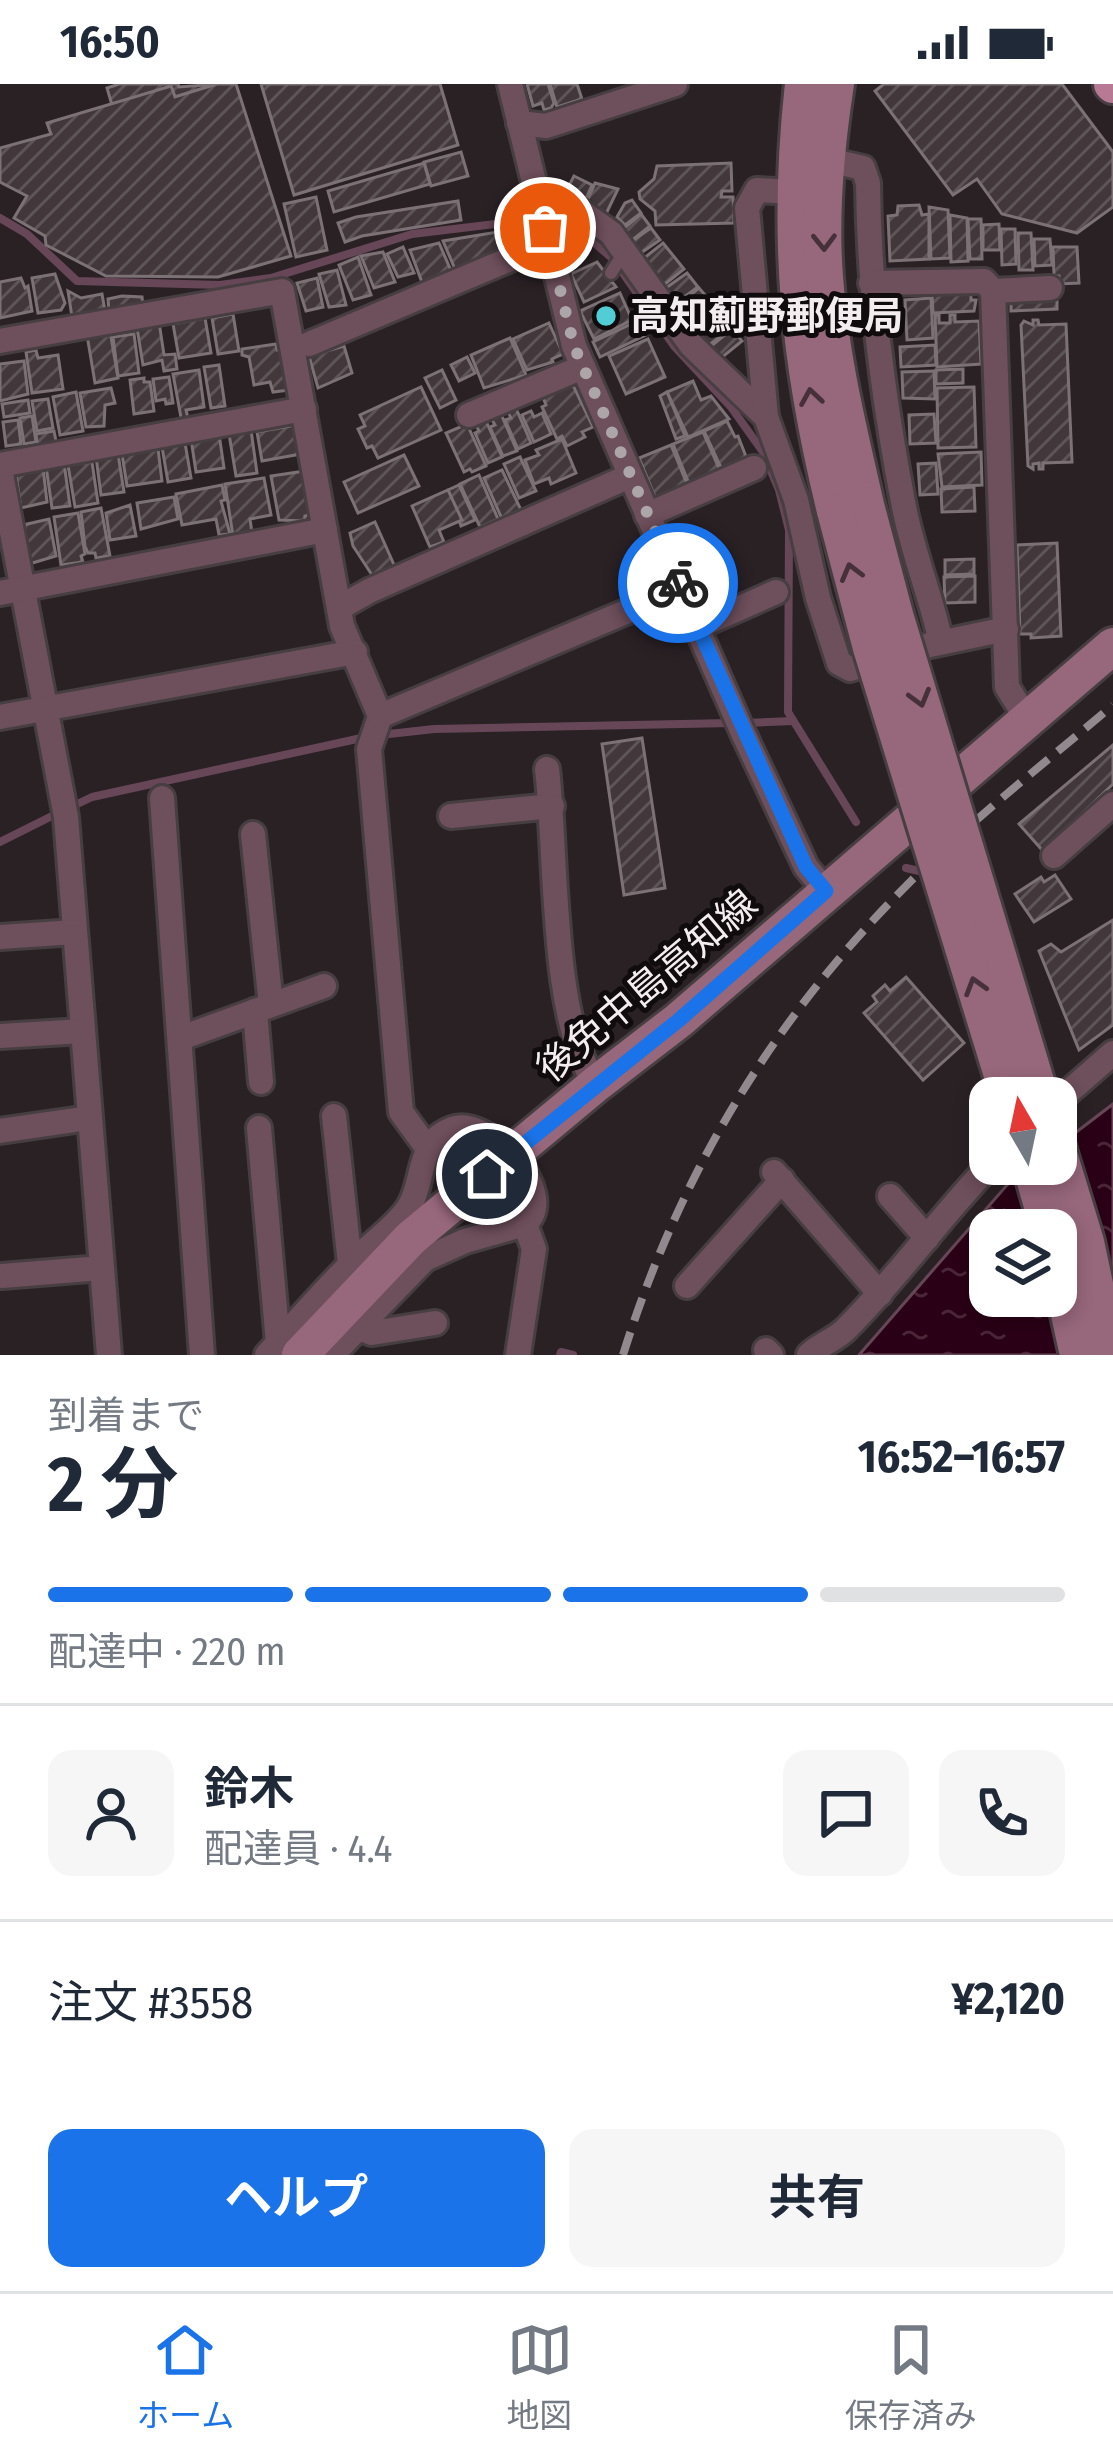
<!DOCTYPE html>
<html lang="ja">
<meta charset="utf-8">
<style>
body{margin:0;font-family:"Fira Sans Condensed","Noto Sans JP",sans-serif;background:#f6f6f7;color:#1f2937;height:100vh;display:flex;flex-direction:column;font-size:45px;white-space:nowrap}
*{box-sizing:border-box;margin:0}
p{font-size:39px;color:#747a83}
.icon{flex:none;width:66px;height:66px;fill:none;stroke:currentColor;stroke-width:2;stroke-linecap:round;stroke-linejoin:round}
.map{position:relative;height:1271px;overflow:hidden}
.panel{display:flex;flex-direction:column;background:#fff;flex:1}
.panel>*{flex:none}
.needle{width:78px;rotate:351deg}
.buttons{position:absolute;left:969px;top:993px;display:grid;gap:24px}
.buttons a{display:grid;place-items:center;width:108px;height:108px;border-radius:24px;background:#fff;box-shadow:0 6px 18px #0003;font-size:60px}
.pin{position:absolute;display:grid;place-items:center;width:102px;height:102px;color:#fff;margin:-51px;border:6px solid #fff;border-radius:50%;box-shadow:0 3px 12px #0007}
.courier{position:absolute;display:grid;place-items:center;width:120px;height:120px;margin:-60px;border:9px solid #1a73e8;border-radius:50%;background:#fff;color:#222;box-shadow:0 3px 15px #0007}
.head em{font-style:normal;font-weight:700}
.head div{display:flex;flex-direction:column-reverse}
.head{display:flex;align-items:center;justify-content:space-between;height:204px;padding:0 48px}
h1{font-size:78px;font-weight:700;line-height:90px}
.bar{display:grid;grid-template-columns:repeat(4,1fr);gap:18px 12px;align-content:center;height:144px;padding:0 48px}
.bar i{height:15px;border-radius:9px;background:#e0e1e3}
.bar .current{background:#1a73e8}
.bar p{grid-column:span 4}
.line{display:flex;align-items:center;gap:30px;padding:0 48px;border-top:3px solid #e0e1e3}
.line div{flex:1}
.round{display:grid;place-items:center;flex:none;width:126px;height:126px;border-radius:24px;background:#f6f6f7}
.button{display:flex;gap:24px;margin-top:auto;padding:24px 48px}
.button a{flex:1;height:138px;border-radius:24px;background:#1a73e8;color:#fff;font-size:48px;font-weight:700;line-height:138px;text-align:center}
.button a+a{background:#f6f6f7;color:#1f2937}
.status{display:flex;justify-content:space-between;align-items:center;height:84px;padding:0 60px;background:#fff;direction:ltr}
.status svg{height:33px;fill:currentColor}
.tabs{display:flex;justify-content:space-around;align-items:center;height:168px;border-top:3px solid #e0e1e3;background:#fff;font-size:33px;color:#747a83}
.tabs a{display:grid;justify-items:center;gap:6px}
.tabs .current{color:#1a73e8}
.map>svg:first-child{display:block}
.water{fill:url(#water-ripples);stroke:#674757;stroke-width:3;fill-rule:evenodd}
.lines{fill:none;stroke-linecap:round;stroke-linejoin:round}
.stream{stroke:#674757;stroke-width:8}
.building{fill:url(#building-hatch);stroke:#7c7175;stroke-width:3}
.lane-casing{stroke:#463e41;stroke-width:18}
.street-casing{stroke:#463e41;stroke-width:30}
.secondary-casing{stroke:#463e41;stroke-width:42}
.primary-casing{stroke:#463e41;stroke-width:42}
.lane{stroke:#6e4f5c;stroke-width:12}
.street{stroke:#6e4f5c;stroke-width:24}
.secondary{stroke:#97677b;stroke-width:36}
.primary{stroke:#b77994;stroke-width:36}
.rail{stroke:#91898d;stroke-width:8;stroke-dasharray:24 12;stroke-linecap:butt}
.secondary-bridge-casing{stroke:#463e41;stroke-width:42;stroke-linecap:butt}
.secondary-bridge{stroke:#97677b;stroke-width:36}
.oneway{stroke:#463039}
.done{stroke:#ada6a9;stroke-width:12;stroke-dasharray:0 21.6}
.route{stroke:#1a73e8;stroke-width:15}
.poi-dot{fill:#52ccd5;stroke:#100c0d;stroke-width:4.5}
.labels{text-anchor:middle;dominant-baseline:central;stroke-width:10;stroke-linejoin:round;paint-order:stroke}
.poi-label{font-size:39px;font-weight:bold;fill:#f4edf0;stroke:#100c0d;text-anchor:start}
.street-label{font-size:39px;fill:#f4edf0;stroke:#100c0d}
</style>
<div class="status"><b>16:50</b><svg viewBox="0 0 49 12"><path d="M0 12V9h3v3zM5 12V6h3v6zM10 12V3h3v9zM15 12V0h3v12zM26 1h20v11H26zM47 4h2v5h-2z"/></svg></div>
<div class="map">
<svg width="1113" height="1271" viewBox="0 0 1113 1271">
<defs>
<pattern id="water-ripples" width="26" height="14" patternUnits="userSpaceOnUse" patternTransform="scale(3)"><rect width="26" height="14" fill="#2a0016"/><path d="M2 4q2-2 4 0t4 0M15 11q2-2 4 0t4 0" fill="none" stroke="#4a2638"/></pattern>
<pattern id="building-hatch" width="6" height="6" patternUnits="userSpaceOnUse" patternTransform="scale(3)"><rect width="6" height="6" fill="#42383c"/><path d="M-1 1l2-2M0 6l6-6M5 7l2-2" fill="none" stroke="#5e5558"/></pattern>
</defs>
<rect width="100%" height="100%" fill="#2a2125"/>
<path class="water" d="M1113 1020V1271H859L1007 1101ZM990 1146H1056V1212H990Z"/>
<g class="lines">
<g class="stream">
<path d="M0 134 27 150 77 197 220 201 271 194 412 150 521 137 566 138 584 150 613 175 674 262 731 323 763 368 779 406 789 446 788 628 856 738"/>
<path d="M746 639 793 637"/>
<path d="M380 651 434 645 731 639"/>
<path d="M71 723 92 713 366 653"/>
<path d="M0 758 58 729"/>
<path d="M906 784 928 789"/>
<path d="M560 1271 561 1268 573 1271"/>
</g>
</g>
<g class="building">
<path d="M119 0H178L179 3 217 0 175 13 171 2 112 21 107 4Z"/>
<path d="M217 0H236L291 172 218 193 106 192 46 161 45 152 14 134 27 112 0 98V64L51 50 47 39 171 2 175 13Z"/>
<path d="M261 0H440L458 61 294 111Z"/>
<path d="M527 0H548L554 19 551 24 544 26 542 19 533 22Z"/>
<path d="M550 0H577L582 15 557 23Z"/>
<path d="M884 0H1062L1113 68V123L1077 149 1002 130 977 95 953 111 875 7Z"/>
<path d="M461 68 468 92 431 102 424 78Z"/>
<path d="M424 79 430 100 334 128 328 107Z"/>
<path d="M731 79 732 107H722L721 113H733L734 139 656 141 655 127 640 115 639 108 654 95 657 82Z"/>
<path d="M574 92 592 101 584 119 565 109Z"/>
<path d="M595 99 618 105 605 132 586 120Z"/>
<path d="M316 113 327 166 296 173 284 120Z"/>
<path d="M632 116 641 129 625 141 617 133 625 119Z"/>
<path d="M458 117 461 136 362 152 345 158 338 139 356 133Z"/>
<path d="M919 121 922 131 929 130V175L890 177 888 132 897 131 898 122Z"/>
<path d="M929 123 948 126 950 174 931 175Z"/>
<path d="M641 130 650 142 631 157 622 146Z"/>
<path d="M950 131 967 134 968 177 951 178Z"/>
<path d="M968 135H981L982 175H970Z"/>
<path d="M999 140 1000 166H983V141Z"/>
<path d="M651 144 660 156 641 169 632 157Z"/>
<path d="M516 145 519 160 462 184 455 185 443 157Z"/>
<path d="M1001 145H1015L1016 180 1002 181Z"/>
<path d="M1018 149H1031L1033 186H1019Z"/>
<path d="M1034 155H1050L1052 181 1035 182Z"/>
<path d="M439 159 452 189 438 191V195L423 201 410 166Z"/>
<path d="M663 159 684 185 664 201 643 175Z"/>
<path d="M403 163 414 189 398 193 387 170Z"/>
<path d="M1053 163H1077L1079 199 1059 200V192H1054Z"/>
<path d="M383 168 395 198 374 204 361 172Z"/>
<path d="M358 173 371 211 353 216 339 181Z"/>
<path d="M597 178 616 203 584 218 571 190Z"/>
<path d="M337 186 346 221 329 223 319 190Z"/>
<path d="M687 189 698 203 680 216 675 211 670 214 663 206Z"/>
<path d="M55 190 65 219 61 226 38 229 32 194Z"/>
<path d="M21 194 25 204 28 202 32 227 0 234V198Z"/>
<path d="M317 194 323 223 306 227 297 199Z"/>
<path d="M699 204 711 218 692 233 687 227 682 231 675 223Z"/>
<path d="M68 207 81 214 102 210 105 227 72 233Z"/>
<path d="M971 207V216H976L974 227 933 229 932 209Z"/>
<path d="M620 209 632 236 594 255 580 227Z"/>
<path d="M122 212 142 213 143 222 109 228 108 215Z"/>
<path d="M931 214 933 254 907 256 905 216Z"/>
<path d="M1057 216V225L1011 227V218Z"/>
<path d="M712 220 721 231 700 248 690 236Z"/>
<path d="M233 230 239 267 218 270 212 234Z"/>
<path d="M935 231H939V239H950V231H955V238L979 237 981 280 937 283Z"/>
<path d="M722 233 731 244 708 262 698 251Z"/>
<path d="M205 234 211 269 179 274 173 240Z"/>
<path d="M642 235 648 250 600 273 593 258Z"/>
<path d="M1033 236H1038L1039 241 1066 240 1072 378 1043 379V385H1039V379L1033 380V385L1028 382 1021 241 1024 237 1033 241Z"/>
<path d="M159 238 164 271 175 270 177 285 164 287 162 276 143 281 137 244Z"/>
<path d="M549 239 563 270 552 275 553 278 527 286 513 255Z"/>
<path d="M732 245 742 257 720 275 710 263Z"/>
<path d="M110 247 118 294 95 299 87 251Z"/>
<path d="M134 250 139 289 118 292 113 253Z"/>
<path d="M510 254 526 291 484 304 471 271Z"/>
<path d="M648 255 665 293 626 310 609 272Z"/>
<path d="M276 260 277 266 283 265 290 306 273 308 270 298 254 301 249 273 242 271V265Z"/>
<path d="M935 261 936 281 901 283 900 263Z"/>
<path d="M344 262 352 289 318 304 309 272Z"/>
<path d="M36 266 38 274 58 271 63 305 32 309 26 268Z"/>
<path d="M467 273 475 289 459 297 451 281Z"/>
<path d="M24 277 28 310 0 317V280Z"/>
<path d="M219 281 225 322 211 324 204 283Z"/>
<path d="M963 285V299L936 300V286Z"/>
<path d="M199 286 204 323 186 326 189 338 182 339 173 290Z"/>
<path d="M442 286 456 316 440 324 425 294Z"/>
<path d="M934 287 935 315 903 314 902 288Z"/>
<path d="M169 293 173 319 166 320 165 315 156 317 153 295Z"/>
<path d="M144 294V298H150L154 327 134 330 130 296Z"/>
<path d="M693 297 701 316 711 312 729 335 688 353 667 308Z"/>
<path d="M569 301 574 303 593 343 582 348 585 353 567 362 562 352 557 355 542 323 546 321 543 313Z"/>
<path d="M421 303 441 346 378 374 372 362 367 364 358 345 365 342 360 331Z"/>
<path d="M974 303 976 363 938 364 937 304Z"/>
<path d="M111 304 115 319 105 321 104 342 86 343 80 309Z"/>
<path d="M76 308 83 347 60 351 53 313Z"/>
<path d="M667 308 685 352 676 355 660 312Z"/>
<path d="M48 315 53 344 37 347 32 317Z"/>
<path d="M28 316 30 329 4 333 2 320Z"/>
<path d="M515 322 531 359 518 365 505 336 511 334 507 326Z"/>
<path d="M531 327 534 333 542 329 551 350 534 358 522 331Z"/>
<path d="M501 330 517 367 503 372 490 343 495 341 491 334Z"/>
<path d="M934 330 936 359 910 360 909 331Z"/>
<path d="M32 332 36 358 24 360 20 334Z"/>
<path d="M18 336 21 360 6 362 3 338Z"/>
<path d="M486 337 502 373 488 379 475 349 479 347 476 341Z"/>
<path d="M727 337 735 353 738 352 747 375 723 388 704 347Z"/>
<path d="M467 340 486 382 472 388 470 385 464 388 446 349Z"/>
<path d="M296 341 301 370 262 377 257 348Z"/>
<path d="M251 346 257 389 236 392 229 350Z"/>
<path d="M54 347 57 362 38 365 36 350Z"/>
<path d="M703 348 721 389 690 402 673 360Z"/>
<path d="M219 350 224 384 196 388 191 355Z"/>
<path d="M562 355 576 389 551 400 549 394 534 400 525 376 539 371 536 366Z"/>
<path d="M185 359 191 394 168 398 162 363Z"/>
<path d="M671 361 687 400 656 415 639 374Z"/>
<path d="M158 365 162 397 127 402 122 370Z"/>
<path d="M981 368 982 401 942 403 938 370Z"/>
<path d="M118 370 124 408 101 411 96 373Z"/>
<path d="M404 371 419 402 358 429 344 398Z"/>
<path d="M520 373 536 407 519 414 504 380Z"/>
<path d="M92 378 98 419 75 423 68 381Z"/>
<path d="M64 379 70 422 52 424 46 382Z"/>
<path d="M936 379 938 410 920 411 918 380Z"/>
<path d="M27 384H43L47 418 21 424 16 391 28 389Z"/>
<path d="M502 386 521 426 502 435 484 394Z"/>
<path d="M305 387 312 431 305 432V437L279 436 271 392Z"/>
<path d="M479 391 498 435 480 443 460 400Z"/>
<path d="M264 394 271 431 250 435 252 449 233 452 225 400Z"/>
<path d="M222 401 225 416 221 417 230 450 219 451 216 435 182 441 176 410Z"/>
<path d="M459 401 475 436 461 442 448 406Z"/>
<path d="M974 403 975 427 942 428 941 405Z"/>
<path d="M448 406 462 436 439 446 444 458 430 463 412 422Z"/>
<path d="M174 413 178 435 141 445 137 419Z"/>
<path d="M130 421 136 452 110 456 106 429Z"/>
<path d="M101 424 110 472 96 474 95 469H88L85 462 81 428Z"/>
<path d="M78 429 85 470 81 472 83 478 61 481 54 433Z"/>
<path d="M49 435 56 472 29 480 23 441Z"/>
<path d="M375 438 395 483 374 494 353 462 350 449Z"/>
<path d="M1057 459 1061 552 1031 554V550H1020L1017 461Z"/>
<path d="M974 475V490L945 491V476Z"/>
<path d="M975 492V518L945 519 944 493Z"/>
<path d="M642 654 665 804 624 811 602 660Z"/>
<path d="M1113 661V700L1043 767 1019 740Z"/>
<path d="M1055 791 1071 815 1034 838 1015 810 1041 793 1044 798Z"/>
<path d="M1113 836V941L1079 966 1039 867 1051 860 1061 868Z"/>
<path d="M906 893 964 959 923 996 864 929 877 918 873 912 885 901 890 907Z"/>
</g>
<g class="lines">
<g class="lane-casing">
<path id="lane" d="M611 189 625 167"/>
</g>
<g class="street-casing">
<g id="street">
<path d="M510 0 574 262 743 649 806 783 826 807"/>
<path d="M519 39 546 42 675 0"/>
<path d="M824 75 863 84 868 99C869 208 883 315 904 423 913 469 931 513 941 558"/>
<path d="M536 110 580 127 611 149 691 261 766 333 796 416 818 514 839 579 850 585 930 561 1006 545"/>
<path d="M871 199 984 197 993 207 1007 603 1027 635"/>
<path d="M993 207 1050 204"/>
<path d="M0 257 282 207 342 542 380 632 369 665 401 1028 428 1065"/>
<path d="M309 260 548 159"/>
<path d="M469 331 583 283"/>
<path d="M766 333 747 124 757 106 793 108"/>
<path d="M0 381 304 325"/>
<path d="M0 385 66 733 109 1271"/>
<path d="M647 431 754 384"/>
<path d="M0 509 325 446"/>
<path d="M339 524 369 507 630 392"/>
<path d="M697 543 776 508"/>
<path d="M380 632 680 505"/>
<path d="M0 633 355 568"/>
<path d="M547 685C557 767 550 936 596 1000"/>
<path d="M162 714 202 1271"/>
<path d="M451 732 552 722"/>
<path d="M253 750 271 921"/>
<path d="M1054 772 1113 720"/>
<path d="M0 853 75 848"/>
<path d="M255 927 261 998"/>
<path d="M0 952 83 947"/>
<path d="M181 954 324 902"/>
<path d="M1056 1019 1113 969"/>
<path d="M334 1032 350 1180"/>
<path d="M259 1044 278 1259"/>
<path d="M0 1047 89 1034"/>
<path d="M774 1088 880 1210"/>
<path d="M890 1112 927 1154"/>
<path d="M2 1192 101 1184"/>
<path d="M687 1202 782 1096"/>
<path d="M357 1243 372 1249 435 1239"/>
<path d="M766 1266 771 1271"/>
<path d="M267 1271C296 1239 325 1205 356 1175 372 1159 397 1142 409 1123 425 1098 416 1058 452 1045 487 1031 560 1108 525 1140L465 1157 425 1175 332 1271"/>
<path d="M518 1271 534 1165 525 1140"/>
<path d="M809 1271C820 1260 836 1256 847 1244 899 1192 940 1133 991 1080"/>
</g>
</g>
<g class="secondary-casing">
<g id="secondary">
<path d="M803 0C786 153 798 277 835 427"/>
<path d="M836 0C826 64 820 128 825 193 830 270 849 346 866 421"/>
<path d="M1056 1060 1086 1158 1110 1271"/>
<path d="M1030 1080 1049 1146"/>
<path d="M1056 1171 1078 1271"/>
<path d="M300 1271 411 1154 596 1000 679 936 1113 562"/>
</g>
</g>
<g class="primary-casing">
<path id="primary" d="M1112 0 1113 1"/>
</g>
<use href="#lane" class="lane"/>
<use href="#street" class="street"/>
<use href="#secondary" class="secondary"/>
<use href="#primary" class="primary"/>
<path class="rail" d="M623 1271C680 1089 772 936 907 801 971 736 1044 680 1113 621"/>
<g class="secondary-bridge-casing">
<g id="secondary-bridge">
<path d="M866 421 896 534 1041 1014"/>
<path d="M835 427 871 564 1009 1014"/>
</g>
</g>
<use href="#secondary-bridge" class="secondary-bridge"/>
</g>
<defs><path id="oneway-chevron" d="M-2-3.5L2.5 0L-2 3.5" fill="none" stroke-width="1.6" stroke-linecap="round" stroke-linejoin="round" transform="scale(3)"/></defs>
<g class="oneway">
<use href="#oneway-chevron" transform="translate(824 158) rotate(89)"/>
<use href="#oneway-chevron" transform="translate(811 313) rotate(-99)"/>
<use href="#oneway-chevron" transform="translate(851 488) rotate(-105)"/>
<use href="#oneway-chevron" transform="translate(920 614) rotate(74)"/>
<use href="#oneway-chevron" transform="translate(975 902) rotate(-107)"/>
</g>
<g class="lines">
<path class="done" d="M545 144 574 262 678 499"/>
<path class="route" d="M487 1090 679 936 826 807 806 783 678 499"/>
</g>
<circle class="poi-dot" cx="606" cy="232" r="12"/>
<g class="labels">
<g class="poi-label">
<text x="630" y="232">高知薊野郵便局</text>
</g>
<g class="street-label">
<text transform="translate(647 902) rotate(-40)">後免中島高知線</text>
</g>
</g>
</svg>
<div class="buttons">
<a><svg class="needle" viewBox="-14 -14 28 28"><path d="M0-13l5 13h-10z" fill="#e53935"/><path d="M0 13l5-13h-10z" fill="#747a83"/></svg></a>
<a><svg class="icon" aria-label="layers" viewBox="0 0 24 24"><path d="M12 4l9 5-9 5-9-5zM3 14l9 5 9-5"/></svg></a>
</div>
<div class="pin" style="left:545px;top:144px;background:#ea580c"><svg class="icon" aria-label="bag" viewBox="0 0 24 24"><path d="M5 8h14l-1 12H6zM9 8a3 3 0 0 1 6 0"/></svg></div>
<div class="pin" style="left:487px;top:1090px;background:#1f2937"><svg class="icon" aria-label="home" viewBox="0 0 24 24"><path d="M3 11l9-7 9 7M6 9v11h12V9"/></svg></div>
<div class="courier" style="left:678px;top:499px"><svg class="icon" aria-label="bike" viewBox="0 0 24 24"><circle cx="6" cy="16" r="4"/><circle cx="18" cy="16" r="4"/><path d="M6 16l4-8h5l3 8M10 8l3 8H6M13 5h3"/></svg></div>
</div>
<section class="panel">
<div class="head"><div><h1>2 分</h1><p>到着まで</p></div><em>16:52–16:57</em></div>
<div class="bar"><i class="current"></i><i class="current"></i><i class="current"></i><i></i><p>配達中 · 220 m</p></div>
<div class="line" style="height:216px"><a class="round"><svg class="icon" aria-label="person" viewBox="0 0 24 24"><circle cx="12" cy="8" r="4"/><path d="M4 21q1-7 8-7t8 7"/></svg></a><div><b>鈴木</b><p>配達員 · 4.4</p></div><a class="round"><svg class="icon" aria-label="chat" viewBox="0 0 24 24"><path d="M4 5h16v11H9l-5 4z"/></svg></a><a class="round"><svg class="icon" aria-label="phone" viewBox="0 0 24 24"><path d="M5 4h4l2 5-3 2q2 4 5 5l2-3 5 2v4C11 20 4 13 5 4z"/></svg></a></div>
<div class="line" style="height:156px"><div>注文 #3558</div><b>¥2,120</b></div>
<div class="button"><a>ヘルプ</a><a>共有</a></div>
</section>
<nav class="tabs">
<a class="current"><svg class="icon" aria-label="home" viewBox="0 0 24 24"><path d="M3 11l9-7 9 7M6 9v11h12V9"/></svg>ホーム</a>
<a><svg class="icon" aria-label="map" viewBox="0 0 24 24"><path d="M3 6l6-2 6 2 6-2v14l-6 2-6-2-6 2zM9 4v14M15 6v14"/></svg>地図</a>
<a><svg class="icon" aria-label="saved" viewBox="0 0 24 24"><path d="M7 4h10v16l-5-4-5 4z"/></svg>保存済み</a>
</nav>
